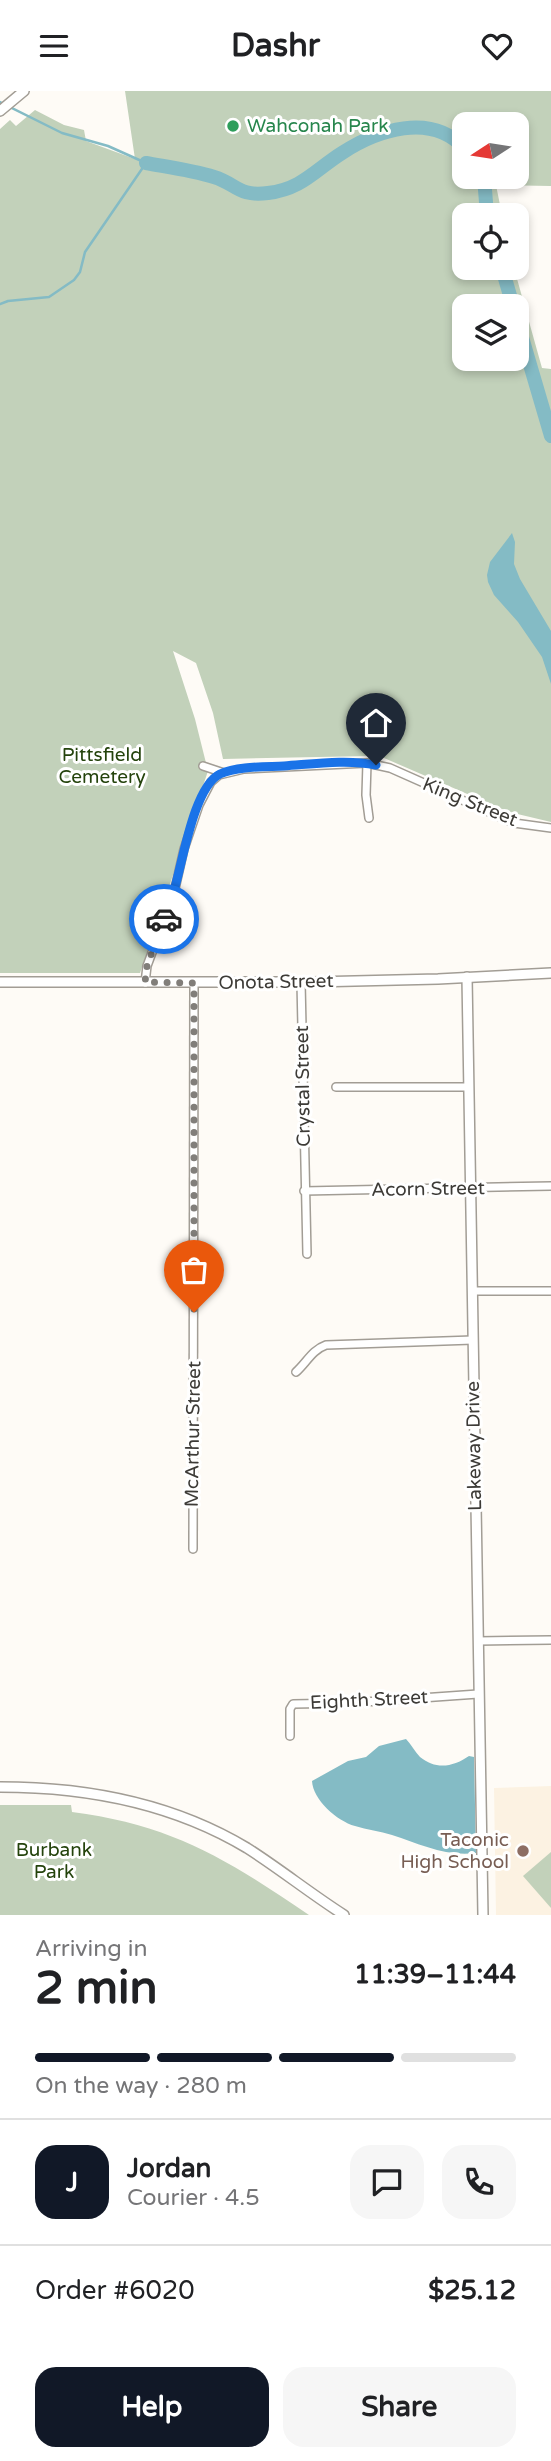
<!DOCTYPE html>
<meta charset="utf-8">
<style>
body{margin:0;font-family:"Varela Round",sans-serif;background:#f6f6f6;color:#202124;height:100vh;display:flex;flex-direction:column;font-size:26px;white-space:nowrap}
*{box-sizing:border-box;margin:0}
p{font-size:23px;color:#757577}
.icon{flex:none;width:38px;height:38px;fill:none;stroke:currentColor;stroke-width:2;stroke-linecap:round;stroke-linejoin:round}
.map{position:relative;height:1824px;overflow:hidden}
.drawer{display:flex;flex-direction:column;background:#fff;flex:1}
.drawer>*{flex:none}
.needle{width:46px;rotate:258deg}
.tools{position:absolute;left:452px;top:21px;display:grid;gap:14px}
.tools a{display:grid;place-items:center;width:77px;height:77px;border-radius:14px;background:#fff;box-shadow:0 4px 10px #0003;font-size:35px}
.pin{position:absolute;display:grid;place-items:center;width:60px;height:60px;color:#fff;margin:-72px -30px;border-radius:50% 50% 50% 0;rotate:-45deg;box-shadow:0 0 7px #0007}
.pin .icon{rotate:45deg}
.courier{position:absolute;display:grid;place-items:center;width:70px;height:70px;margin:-35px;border:5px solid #1a73e8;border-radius:50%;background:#fff;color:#222;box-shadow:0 2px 9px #0007}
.overview em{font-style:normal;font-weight:800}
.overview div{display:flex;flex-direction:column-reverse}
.overview{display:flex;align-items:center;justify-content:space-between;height:119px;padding:0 35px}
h1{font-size:46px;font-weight:800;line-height:52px}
.bar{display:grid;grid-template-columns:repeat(4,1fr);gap:10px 7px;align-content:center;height:84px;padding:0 35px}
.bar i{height:9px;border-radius:5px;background:#e0e0e0}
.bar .current{background:#111827}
.bar p{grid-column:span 4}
.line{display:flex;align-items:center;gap:18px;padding:0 35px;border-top:2px solid #e0e0e0}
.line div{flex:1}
.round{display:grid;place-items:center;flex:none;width:74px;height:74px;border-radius:21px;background:#f6f6f6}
.primary-button{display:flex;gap:14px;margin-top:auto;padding:14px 35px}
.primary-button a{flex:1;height:80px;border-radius:21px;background:#111827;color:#fff;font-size:28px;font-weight:800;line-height:80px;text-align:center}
.primary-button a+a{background:#f6f6f6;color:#202124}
header{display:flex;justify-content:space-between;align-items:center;height:91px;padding:0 35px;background:#fff;font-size:32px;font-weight:800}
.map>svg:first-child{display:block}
.built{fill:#fcf2e2}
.green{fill:#c2d1ba;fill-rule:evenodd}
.water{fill:#84bbc5}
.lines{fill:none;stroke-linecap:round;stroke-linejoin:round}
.stream{stroke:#84bbc5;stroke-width:2.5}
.river{stroke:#84bbc5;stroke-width:14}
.minor-casing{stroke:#a29d95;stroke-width:10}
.tertiary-casing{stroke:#a29d95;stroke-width:12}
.minor{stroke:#fff;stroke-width:7}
.tertiary{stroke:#fff;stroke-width:9}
.done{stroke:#817e7a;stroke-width:7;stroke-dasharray:0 12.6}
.route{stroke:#1a73e8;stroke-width:9}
.leisure-dot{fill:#2e9e5b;stroke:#fff;stroke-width:2.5}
.education-dot{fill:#8d6e63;stroke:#fff;stroke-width:2.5}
.labels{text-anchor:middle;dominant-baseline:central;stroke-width:6;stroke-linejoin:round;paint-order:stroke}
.leisure-label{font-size:19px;fill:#27864d;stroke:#fff;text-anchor:start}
.park-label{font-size:19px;fill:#24430c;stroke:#fff}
.street-label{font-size:19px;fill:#3d3b37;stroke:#fff}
.education-label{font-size:19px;fill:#785e54;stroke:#fff;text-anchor:end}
</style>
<header><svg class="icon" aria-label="menu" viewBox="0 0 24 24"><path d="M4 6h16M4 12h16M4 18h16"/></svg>Dashr<svg class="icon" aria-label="heart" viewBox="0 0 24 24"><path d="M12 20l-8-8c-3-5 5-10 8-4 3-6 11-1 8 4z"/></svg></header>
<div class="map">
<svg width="551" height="1824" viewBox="0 0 551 1824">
<rect width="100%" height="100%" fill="#fefbf6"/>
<path class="built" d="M551 1695V1824H496L494 1697Z"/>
<g class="green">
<path d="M125 0H551V95L496 94 502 124H464V177H514L542 277 551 278V731L509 721 384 667 370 665 223 668 213 622 196 572 173 560 195 628 208 680 140 882H0V38L10 29 16 35 35 19 64 34 84 39 86 50 135 68ZM464 33H516V86H464ZM464 215H516V268H464Z"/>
<path d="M0 1714H71L72 1721C172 1734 227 1768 309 1824H0Z"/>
<path d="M551 1761V1817L523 1785Z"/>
</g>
<g class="water">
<path d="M512 442 515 451 514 473 520 488 551 540V593L542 566 518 531 494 504 488 491 487 484 490 471Z"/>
<path d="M406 1648C411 1653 415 1661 420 1666 436 1679 453 1676 469 1665L474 1666 476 1762C446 1766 420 1753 392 1744 380 1740 367 1739 355 1735 337 1730 313 1709 312 1690L348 1670 366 1666 379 1655Z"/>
</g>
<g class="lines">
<path class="stream" d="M0 11 62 42 108 55 146 72 85 161 80 181 74 189 49 206 8 210 0 213"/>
<g class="river">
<path d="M146 72C168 76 192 79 214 86 237 93 238 106 268 102 302 98 315 79 342 62 377 39 431 21 464 57"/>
<path d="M484 86 487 124"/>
<path d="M502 177 513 215"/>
<path d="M516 226 551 345"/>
</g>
<g class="minor-casing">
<g id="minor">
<path d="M367 672 366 704 369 727"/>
<path d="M203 675 224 682"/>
<path d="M301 891 307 1163"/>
<path d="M145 892 147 875 174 802 184 758 199 714 211 691 219 684 244 678 367 672 390 677 514 732 551 737"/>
<path d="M336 996H469"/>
<path d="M304 1100 551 1095"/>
<path d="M472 1200H551"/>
<path d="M296 1281C307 1271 312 1259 326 1254L473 1249"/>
<path d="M193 1458 194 892"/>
<path d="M478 1550 551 1549"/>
<path d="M290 1645V1618L293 1613 350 1612 478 1603"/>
</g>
</g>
<g class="tertiary-casing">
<g id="tertiary">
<path d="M0 20 24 0"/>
<path d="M467 886 483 1824"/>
<path d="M0 891H313L438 888 551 882"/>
<path d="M0 1696C87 1696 172 1712 247 1757 280 1778 311 1803 344 1824"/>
</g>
</g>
<use href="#minor" class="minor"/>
<use href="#tertiary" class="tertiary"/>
</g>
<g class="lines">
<path class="done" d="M164 828 147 875 145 891 194 892V1221"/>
<path class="route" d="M164 828C167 820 171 811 173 803 182 776 193 696 220 683 238 675 265 676 284 675 313 673 347 668 376 674"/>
</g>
<circle class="leisure-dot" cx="233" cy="35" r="7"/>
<circle class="education-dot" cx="523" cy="1760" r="7"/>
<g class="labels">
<g class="leisure-label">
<text x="247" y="35">Wahconah Park</text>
</g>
<g class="park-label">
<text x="102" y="664">Pittsfield<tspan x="102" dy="22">Cemetery</tspan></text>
<text x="54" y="1759">Burbank<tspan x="54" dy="22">Park</tspan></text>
</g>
<g class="street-label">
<text transform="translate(470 711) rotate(22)">King Street</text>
<text transform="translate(276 891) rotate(-1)">Onota Street</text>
<text transform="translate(303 995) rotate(-91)">Crystal Street</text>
<text transform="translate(428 1098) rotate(-1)">Acorn Street</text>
<text transform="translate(193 1343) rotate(-89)">McArthur Street</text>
<text transform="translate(474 1355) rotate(-91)">Lakeway Drive</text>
<text transform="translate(369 1609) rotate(-3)">Eighth Street</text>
</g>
<g class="education-label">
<text x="509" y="1749">Taconic<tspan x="509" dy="22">High School</tspan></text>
</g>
</g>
</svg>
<div class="tools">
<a><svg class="needle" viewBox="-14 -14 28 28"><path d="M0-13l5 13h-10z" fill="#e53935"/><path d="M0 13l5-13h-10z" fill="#757577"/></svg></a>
<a><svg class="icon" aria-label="locate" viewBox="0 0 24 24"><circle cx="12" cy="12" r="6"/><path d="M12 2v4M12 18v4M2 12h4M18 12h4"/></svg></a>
<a><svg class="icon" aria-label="layers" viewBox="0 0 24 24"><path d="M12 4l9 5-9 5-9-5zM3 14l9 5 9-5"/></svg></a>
</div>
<div class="pin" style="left:194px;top:1221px;background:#ea580c"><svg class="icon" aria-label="bag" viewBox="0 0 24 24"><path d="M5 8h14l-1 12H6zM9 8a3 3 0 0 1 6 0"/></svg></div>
<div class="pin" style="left:376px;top:674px;background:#1f2937"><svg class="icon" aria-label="home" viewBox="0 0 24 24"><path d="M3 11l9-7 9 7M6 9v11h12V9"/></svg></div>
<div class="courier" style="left:164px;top:828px"><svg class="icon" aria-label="car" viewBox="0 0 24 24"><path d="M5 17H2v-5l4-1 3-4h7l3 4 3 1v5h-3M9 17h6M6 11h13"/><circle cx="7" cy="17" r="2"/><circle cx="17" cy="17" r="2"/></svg></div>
</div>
<section class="drawer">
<div class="overview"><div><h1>2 min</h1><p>Arriving in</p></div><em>11:39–11:44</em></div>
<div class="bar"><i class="current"></i><i class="current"></i><i class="current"></i><i></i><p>On the way · 280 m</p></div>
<div class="line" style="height:126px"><b class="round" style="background:#111827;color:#fff">J</b><div><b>Jordan</b><p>Courier · 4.5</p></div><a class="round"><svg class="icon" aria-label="chat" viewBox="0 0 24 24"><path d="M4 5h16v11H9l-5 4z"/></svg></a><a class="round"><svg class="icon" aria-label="phone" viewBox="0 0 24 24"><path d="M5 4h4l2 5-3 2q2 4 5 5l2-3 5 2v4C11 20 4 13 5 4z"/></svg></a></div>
<div class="line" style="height:91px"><div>Order #6020</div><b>$25.12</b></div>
<div class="primary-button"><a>Help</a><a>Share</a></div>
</section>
